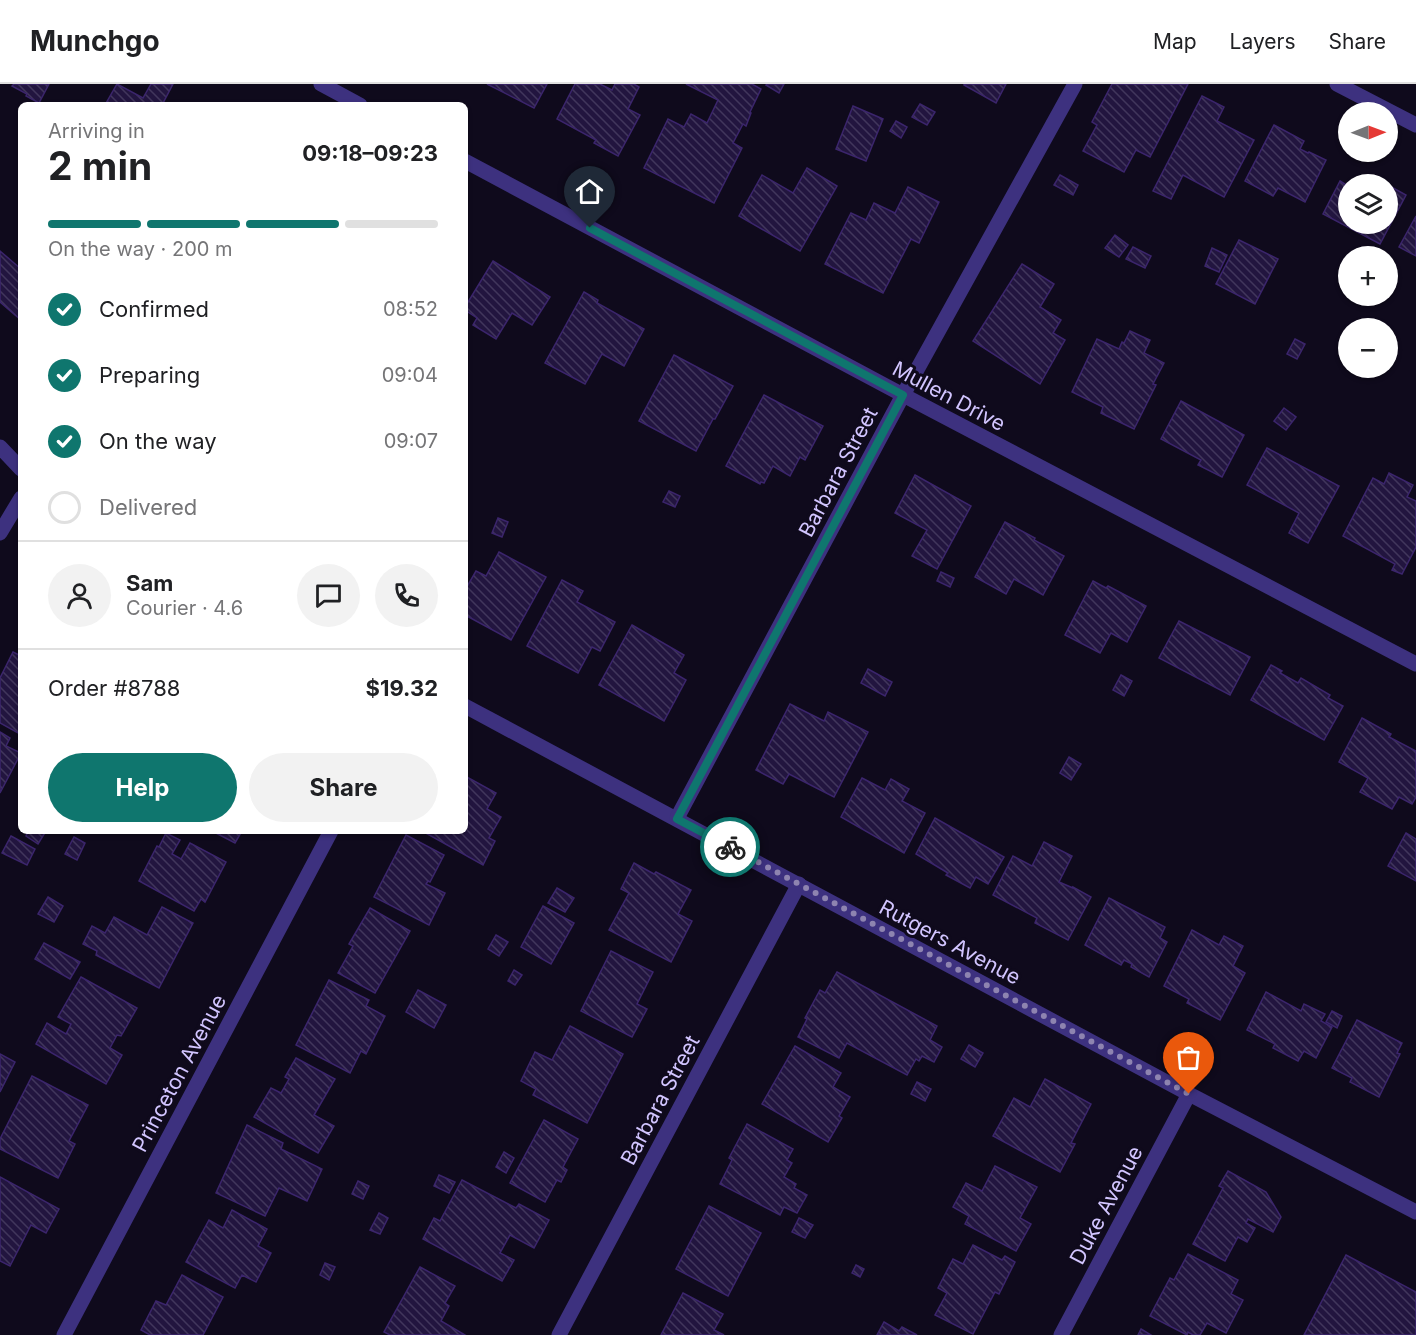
<!DOCTYPE html>
<meta charset="utf-8">
<style>
body{margin:0;font-family:Inter,sans-serif;background:#f2f2f2;color:#202124;height:100vh;display:flex;flex-direction:column;font-size:22px;white-space:nowrap}
*{box-sizing:border-box;margin:0}
p{font-size:20px;color:#757577}
.icon{flex:none;width:33px;height:33px;fill:none;stroke:currentColor;stroke-width:2;stroke-linecap:round;stroke-linejoin:round}
.map{position:relative;flex:1;overflow:hidden}
.sheet{position:absolute;left:18px;top:18px;width:450px;height:732px;display:flex;flex-direction:column;background:#fff;border-radius:9px;box-shadow:0 2px 4px #0004}
.sheet>*{flex:none}
.needle{width:39px;rotate:89deg}
.tools{position:absolute;left:1338px;top:18px;display:grid;gap:12px}
.tools a{display:grid;place-items:center;width:60px;height:60px;border-radius:50%;background:#fff;box-shadow:0 2px 4px #0004;font-size:30px}
.pin{position:absolute;display:grid;place-items:center;width:51px;height:51px;color:#fff;margin:-62px -26px;border-radius:50% 50% 50% 0;rotate:-45deg;box-shadow:0 0 6px #0007}
.pin .icon{rotate:45deg}
.courier{position:absolute;display:grid;place-items:center;width:60px;height:60px;margin:-30px;border:4px solid #0f766e;border-radius:50%;background:#fff;color:#222;box-shadow:0 2px 8px #0007}
.overview em{font-style:normal;font-weight:700}
.overview div{display:flex;flex-direction:column-reverse}
.overview{display:flex;align-items:center;justify-content:space-between;height:102px;padding:0 30px}
h1{font-size:39px;font-weight:700;line-height:45px}
.bar{display:grid;grid-template-columns:repeat(4,1fr);gap:9px 6px;align-content:center;height:72px;padding:0 30px}
.bar i{height:8px;border-radius:4px;background:#e0e0e0}
.bar .current{background:#0f766e}
.bar p{grid-column:span 4}
.line{display:flex;align-items:center;gap:15px;padding:0 30px;border-top:2px solid #e0e0e0}
.line div{flex:1}
.round{display:grid;place-items:center;flex:none;width:63px;height:63px;border-radius:32px;background:#f2f2f2}
ol{padding:0 30px;list-style:none}
li{display:flex;align-items:center;gap:18px;height:66px}
li p{margin-inline-start:auto}
li .icon{padding:6px;border-radius:50%;background:#0f766e;color:#fff;stroke-width:4}
li:last-child{color:#757577}
li i{width:33px;height:33px;border:3px solid #e0e0e0;border-radius:50%}
.button{display:flex;gap:12px;margin-top:auto;padding:12px 30px}
.button a{flex:1;height:69px;border-radius:36px;background:#0f766e;color:#fff;font-size:24px;font-weight:700;line-height:69px;text-align:center}
.button a+a{background:#f2f2f2;color:#202124}
header{display:flex;align-items:center;gap:36px;box-sizing:border-box;height:84px;padding:0 30px;background:#fff;border-bottom:2px solid #e0e0e0}
header strong{font-size:28px}
nav{display:flex;gap:33px;margin-inline-start:auto;font-size:21px}
.map>svg:first-child{display:block}
.building{fill:url(#building-back-hatch);stroke:#3b256c;stroke-width:1.5}
.lines{fill:none;stroke-linecap:round;stroke-linejoin:round}
.minor{stroke:#3d317f;stroke-width:15}
.done{stroke:#8e84b0;stroke-width:6;stroke-dasharray:0 10.8}
.route{stroke:#0f766e;stroke-width:8}
.labels{text-anchor:middle;dominant-baseline:central;stroke-width:6;stroke-linejoin:round;paint-order:stroke}
.street-label{font-size:21px;fill:#d2c5ff;stroke:#0f0a1c}
</style>
<header>
<strong>Munchgo</strong>
<nav><a>Map</a><a>Layers</a><a>Share</a></nav>
</header>
<div class="map">
<svg width="1416" height="1251" viewBox="0 0 1416 1251">
<defs>
<pattern id="building-back-hatch" width="6" height="6" patternUnits="userSpaceOnUse" patternTransform="scale(1.5)"><rect width="6" height="6" fill="#22153f"/><path d="M-1 5l2 2M0 0l6 6M5-1l2 2" fill="none" stroke="#41365c"/></pattern>
</defs>
<rect width="100%" height="100%" fill="#0f0a1c"/>
<g class="building">
<path d="M14 0H49L39 19 26 12 27 10 12 2Z"/>
<path d="M117 0 143 14 151 0H173L162 21H105Z"/>
<path d="M487 0H547L534 24Z"/>
<path d="M575 0H600L612 6 615 0H634L639 3 628 25 640 31 618 72 594 59 596 56 557 35Z"/>
<path d="M686 0H752L761 5 750 28 751 29 746 42 743 40 733 59 742 64 714 119 644 84 668 35 684 43 691 30 707 39 718 16Z"/>
<path d="M767 0H784L779 9 766 1Z"/>
<path d="M964 0H1006L996 19 964 1Z"/>
<path d="M1112 0H1188L1150 73 1136 66 1124 88 1083 67 1097 41 1092 38Z"/>
<path d="M1202 12 1224 23 1217 37 1254 56 1224 113 1183 91 1171 115 1153 107Z"/>
<path d="M920 20 935 28 927 41 912 33Z"/>
<path d="M853 22 883 35 866 77 836 65Z"/>
<path d="M896 37 907 43 901 54 890 47Z"/>
<path d="M1274 41 1304 57 1300 65 1308 69 1309 68 1326 76 1305 118 1278 104 1273 112 1245 97Z"/>
<path d="M807 84 837 102 800 167 739 132 762 91 793 109Z"/>
<path d="M1060 91 1078 101 1073 111 1054 101Z"/>
<path d="M1340 97 1348 102V140H1388V101L1406 111 1380 160 1323 130Z"/>
<path d="M908 103 939 118 919 159 911 155 883 209 825 180 851 129 866 136 874 119 895 129Z"/>
<path d="M1416 132V172L1399 163Z"/>
<path d="M1115 151 1128 161 1119 173 1105 164Z"/>
<path d="M1239 156 1278 175 1255 220 1216 200Z"/>
<path d="M1133 163 1151 172 1145 184 1126 175Z"/>
<path d="M1212 164 1227 171 1219 188 1205 182Z"/>
<path d="M0 167 21 185V236L0 218Z"/>
<path d="M493 177 550 213 532 241 512 229 496 255 473 241 477 234 465 226V223Z"/>
<path d="M1022 180 1054 200 1040 223 1061 236 1053 249 1065 256 1040 300 973 257Z"/>
<path d="M584 208 598 216 597 219 644 245 624 282 602 270 585 300 545 279Z"/>
<path d="M1130 247 1150 256 1144 269 1164 279 1153 300 1156 301 1134 345 1101 329 1103 323 1072 308 1097 255 1119 265 1122 258 1124 259Z"/>
<path d="M1295 255 1305 260 1297 275 1287 270Z"/>
<path d="M674 271 733 302 715 335H713L696 367 639 337Z"/>
<path d="M764 311 823 342 805 376 800 373 790 392 773 382 764 399 761 398 760 400 726 382Z"/>
<path d="M1181 317 1244 351 1222 393 1198 381 1201 376 1161 355Z"/>
<path d="M1284 324 1296 333 1286 346 1274 337Z"/>
<path d="M1267 364 1339 402 1308 459 1289 449 1299 429 1247 401Z"/>
<path d="M1389 389 1413 401 1407 413 1416 417V463L1402 490 1392 486 1395 480 1343 452 1373 394 1384 400Z"/>
<path d="M915 391 971 422 937 485 912 472 927 446 895 429Z"/>
<path d="M669 407 680 412 675 423 663 418Z"/>
<path d="M498 434 508 438 502 453 492 449Z"/>
<path d="M1005 438 1035 454 1034 456 1064 472 1043 511 1014 495 1006 510 975 493Z"/>
<path d="M499 468 546 493 511 556 465 531V506L476 487 486 492Z"/>
<path d="M941 488 954 494 950 503 937 497Z"/>
<path d="M562 496 583 507 577 518 615 538 600 567 592 563 578 589 527 562Z"/>
<path d="M1093 497 1106 504 1108 502 1146 522 1127 558 1111 549 1100 569 1065 551Z"/>
<path d="M1179 537 1250 573 1230 611 1159 574Z"/>
<path d="M632 541 684 571 674 589 686 596 664 637 599 601Z"/>
<path d="M13 568 21 572 20 650 0 639V594Z"/>
<path d="M1271 581 1282 587 1280 589 1298 599 1301 594 1330 611 1328 614 1343 622 1324 656 1251 616Z"/>
<path d="M868 585 892 598 885 612 861 599Z"/>
<path d="M1121 591 1132 597 1124 612 1113 606Z"/>
<path d="M790 620 824 637 828 628 868 648 834 713 789 690 783 700 756 686Z"/>
<path d="M1362 634 1391 650 1389 653 1416 667V713L1412 720 1399 713 1392 725 1360 708 1368 694 1339 678Z"/>
<path d="M0 648 10 654 6 662 21 669 0 709Z"/>
<path d="M1069 673 1081 680 1071 696 1060 689Z"/>
<path d="M465 692 496 709 487 725 501 733 489 754 495 757 483 781 422 747H465Z"/>
<path d="M862 694 885 706 891 695 909 705 902 717 925 729 904 769 841 733Z"/>
<path d="M935 734 1004 773 988 800 976 793 970 804 946 791 948 789 916 770Z"/>
<path d="M28 747H46L38 760 26 752Z"/>
<path d="M212 747H242L235 759Z"/>
<path d="M166 749 180 756 172 770 181 775 190 759 226 778 205 818 201 815 194 827 139 797 157 762 159 763Z"/>
<path d="M1406 749 1416 755V797L1388 782Z"/>
<path d="M406 751 444 771 430 798 428 797 426 800 445 809 429 841 374 813Z"/>
<path d="M11 752 35 765 27 781 2 769Z"/>
<path d="M74 753 85 759 77 776 65 770Z"/>
<path d="M1044 758 1072 772 1059 798 1073 804V803L1091 813 1068 856 1035 839 1037 834 993 811 1013 772 1032 782Z"/>
<path d="M634 779 654 790 656 788 691 806 678 830 692 837 671 878 609 846 629 809 621 805Z"/>
<path d="M557 804 574 814 565 828 548 819Z"/>
<path d="M48 813 63 822 54 838 38 830Z"/>
<path d="M1109 814 1165 843 1160 854 1167 858 1149 893 1131 883 1132 880 1124 876 1121 881 1085 861Z"/>
<path d="M543 822 574 839 551 880 521 863Z"/>
<path d="M162 823 193 839 159 904 96 871 97 867 83 860 92 842 105 849 114 833 147 851Z"/>
<path d="M370 824 410 847 375 909 338 889 353 862 349 860Z"/>
<path d="M1192 846 1219 861 1224 852 1243 862 1233 882 1245 889 1220 936 1187 919 1189 915 1164 902Z"/>
<path d="M496 851 508 858 499 872 488 865Z"/>
<path d="M44 859 80 878 70 895 35 875Z"/>
<path d="M611 867 653 888 637 920 647 925 632 953 581 927Z"/>
<path d="M514 886 522 891 515 901 508 897Z"/>
<path d="M837 888 937 942 930 956 942 963 934 978 922 972 919 977 916 975 907 991 847 959 839 974 798 953 807 935 805 934 820 906 825 909Z"/>
<path d="M81 893 137 924 121 952 117 951 110 964 122 971 106 1000 36 960 47 939 66 950 71 940 58 933Z"/>
<path d="M329 896 369 916 366 922 385 932 366 970 361 967 350 989 296 961Z"/>
<path d="M418 906 446 921 434 944 406 928Z"/>
<path d="M1266 908 1301 927 1304 920 1325 930 1321 937 1332 943 1316 974 1304 967 1298 977 1273 964 1275 960 1247 946Z"/>
<path d="M1332 927 1342 932 1337 944 1326 938Z"/>
<path d="M1357 936 1402 959 1397 969 1400 970 1379 1013 1350 998 1352 994 1332 984Z"/>
<path d="M570 942 623 970 587 1039 533 1011 536 1005 521 997 535 968 552 976Z"/>
<path d="M969 961 983 969 975 983 961 975Z"/>
<path d="M795 962 841 989 833 1003 850 1013 839 1032 842 1034 828 1058 762 1020Z"/>
<path d="M0 970 15 978 0 1008Z"/>
<path d="M296 974 335 995 314 1031 334 1042 318 1069 254 1033 271 1004 281 1009 289 995 285 993Z"/>
<path d="M32 992 88 1021 69 1057 75 1060 58 1094 0 1065V1055Z"/>
<path d="M1045 995 1091 1020 1071 1059 1075 1060 1060 1088 993 1052 1014 1014 1030 1023Z"/>
<path d="M917 998 931 1005 925 1017 911 1010Z"/>
<path d="M544 1036 578 1055 563 1083 567 1086 561 1098 557 1096 545 1118 510 1099Z"/>
<path d="M747 1040 793 1065 787 1076 792 1079 784 1093 796 1100 794 1104 807 1111 797 1129 784 1123 780 1131 720 1100 732 1076 729 1074Z"/>
<path d="M247 1041 283 1059 281 1065 322 1085 307 1117 279 1104 265 1132 216 1109Z"/>
<path d="M504 1068 514 1074 506 1089 496 1083Z"/>
<path d="M995 1082 1037 1103 1020 1134 1031 1140 1016 1167 965 1140 969 1132 953 1123 966 1099 982 1107Z"/>
<path d="M1228 1087 1266 1108 1281 1133 1273 1148 1248 1135 1246 1139 1255 1144 1247 1158 1238 1153 1225 1177 1193 1160 1223 1104 1219 1102Z"/>
<path d="M439 1091 455 1098 449 1109 434 1102Z"/>
<path d="M0 1093 59 1125 46 1149 31 1141 10 1182 0 1177Z"/>
<path d="M462 1096 516 1124 519 1120 549 1136 534 1164 510 1151 500 1169 514 1176 502 1197 423 1155 434 1134 440 1137Z"/>
<path d="M358 1097 369 1102 363 1115 352 1110Z"/>
<path d="M709 1122 761 1149 728 1212 676 1185Z"/>
<path d="M232 1126 267 1145 258 1162 271 1169 256 1198 242 1191 235 1204 186 1178 209 1136 223 1144Z"/>
<path d="M379 1129 388 1134 380 1150 370 1146Z"/>
<path d="M799 1134 813 1141 805 1154 792 1148Z"/>
<path d="M973 1161 1002 1176 1005 1172 1015 1178 999 1210 995 1208 973 1250 935 1231 947 1209 938 1204 953 1175 963 1180Z"/>
<path d="M1188 1170 1238 1196 1231 1210 1243 1216 1226 1249 1207 1239 1200 1251H1193L1188 1248 1187 1251 1150 1232 1170 1194 1174 1196Z"/>
<path d="M1346 1171 1416 1208V1251H1304Z"/>
<path d="M325 1179 335 1183 329 1196 320 1191Z"/>
<path d="M856 1181 864 1185 860 1193 852 1189Z"/>
<path d="M420 1183 455 1202 445 1219 449 1222 441 1237 465 1251H390L384 1248Z"/>
<path d="M182 1191 223 1213 203 1251H150L141 1246 156 1217 166 1221Z"/>
<path d="M683 1209 723 1230 714 1246 724 1251H661Z"/>
<path d="M884 1238 899 1247 902 1243 917 1251H877Z"/>
<path d="M1141 1245 1151 1251H1138Z"/>
</g>
<g class="lines">
<g class="minor">
<path d="M321 0 360 21"/>
<path d="M1337 0 1416 41"/>
<path d="M465 77 903 311 1416 580"/>
<path d="M0 363 21 385"/>
<path d="M0 449 21 414"/>
<path d="M465 622 1189 1010 1416 1128"/>
<path d="M677 734 903 311 1075 0"/>
<path d="M64 1251 331 747"/>
<path d="M559 1251 799 800"/>
<path d="M1061 1251 1189 1010"/>
</g>
</g>
<g class="lines">
<path class="done" d="M730 763 1189 1010"/>
<path class="route" d="M590 144 903 311 677 735 730 763"/>
</g>
<g class="labels">
<g class="street-label">
<text transform="translate(949 312) rotate(28)">Mullen Drive</text>
<text transform="translate(838 388) rotate(-62)">Barbara Street</text>
<text transform="translate(950 858) rotate(28)">Rutgers Avenue</text>
<text transform="translate(179 989) rotate(-62)">Princeton Avenue</text>
<text transform="translate(660 1016) rotate(-62)">Barbara Street</text>
<text transform="translate(1106 1121) rotate(-62)">Duke Avenue</text>
</g>
</g>
</svg>
<div class="tools">
<a><svg class="needle" viewBox="-14 -14 28 28"><path d="M0-13l5 13h-10z" fill="#e53935"/><path d="M0 13l5-13h-10z" fill="#757577"/></svg></a>
<a><svg class="icon" aria-label="layers" viewBox="0 0 24 24"><path d="M12 4l9 5-9 5-9-5zM3 14l9 5 9-5"/></svg></a>
<a>+</a>
<a>−</a>
</div>
<div class="pin" style="left:1189px;top:1010px;background:#ea580c"><svg class="icon" aria-label="bag" viewBox="0 0 24 24"><path d="M5 8h14l-1 12H6zM9 8a3 3 0 0 1 6 0"/></svg></div>
<div class="pin" style="left:590px;top:144px;background:#1f2937"><svg class="icon" aria-label="home" viewBox="0 0 24 24"><path d="M3 11l9-7 9 7M6 9v11h12V9"/></svg></div>
<div class="courier" style="left:730px;top:763px"><svg class="icon" aria-label="bike" viewBox="0 0 24 24"><circle cx="6" cy="16" r="4"/><circle cx="18" cy="16" r="4"/><path d="M6 16l4-8h5l3 8M10 8l3 8H6M13 5h3"/></svg></div>
<section class="sheet">
<div class="overview"><div><h1>2 min</h1><p>Arriving in</p></div><em>09:18–09:23</em></div>
<div class="bar"><i class="current"></i><i class="current"></i><i class="current"></i><i></i><p>On the way · 200 m</p></div>
<ol>
<li><svg class="icon" aria-label="check" viewBox="0 0 24 24"><path d="M5 12l5 5 9-10"/></svg>Confirmed<p>08:52</p></li>
<li><svg class="icon" aria-label="check" viewBox="0 0 24 24"><path d="M5 12l5 5 9-10"/></svg>Preparing<p>09:04</p></li>
<li><svg class="icon" aria-label="check" viewBox="0 0 24 24"><path d="M5 12l5 5 9-10"/></svg>On the way<p>09:07</p></li>
<li><i></i>Delivered</li>
</ol>
<div class="line" style="height:108px"><a class="round"><svg class="icon" aria-label="person" viewBox="0 0 24 24"><circle cx="12" cy="8" r="4"/><path d="M4 21q1-7 8-7t8 7"/></svg></a><div><b>Sam</b><p>Courier · 4.6</p></div><a class="round"><svg class="icon" aria-label="chat" viewBox="0 0 24 24"><path d="M4 5h16v11H9l-5 4z"/></svg></a><a class="round"><svg class="icon" aria-label="phone" viewBox="0 0 24 24"><path d="M5 4h4l2 5-3 2q2 4 5 5l2-3 5 2v4C11 20 4 13 5 4z"/></svg></a></div>
<div class="line" style="height:78px"><div>Order #8788</div><b>$19.32</b></div>
<div class="button"><a>Help</a><a>Share</a></div>
</section>
</div>
